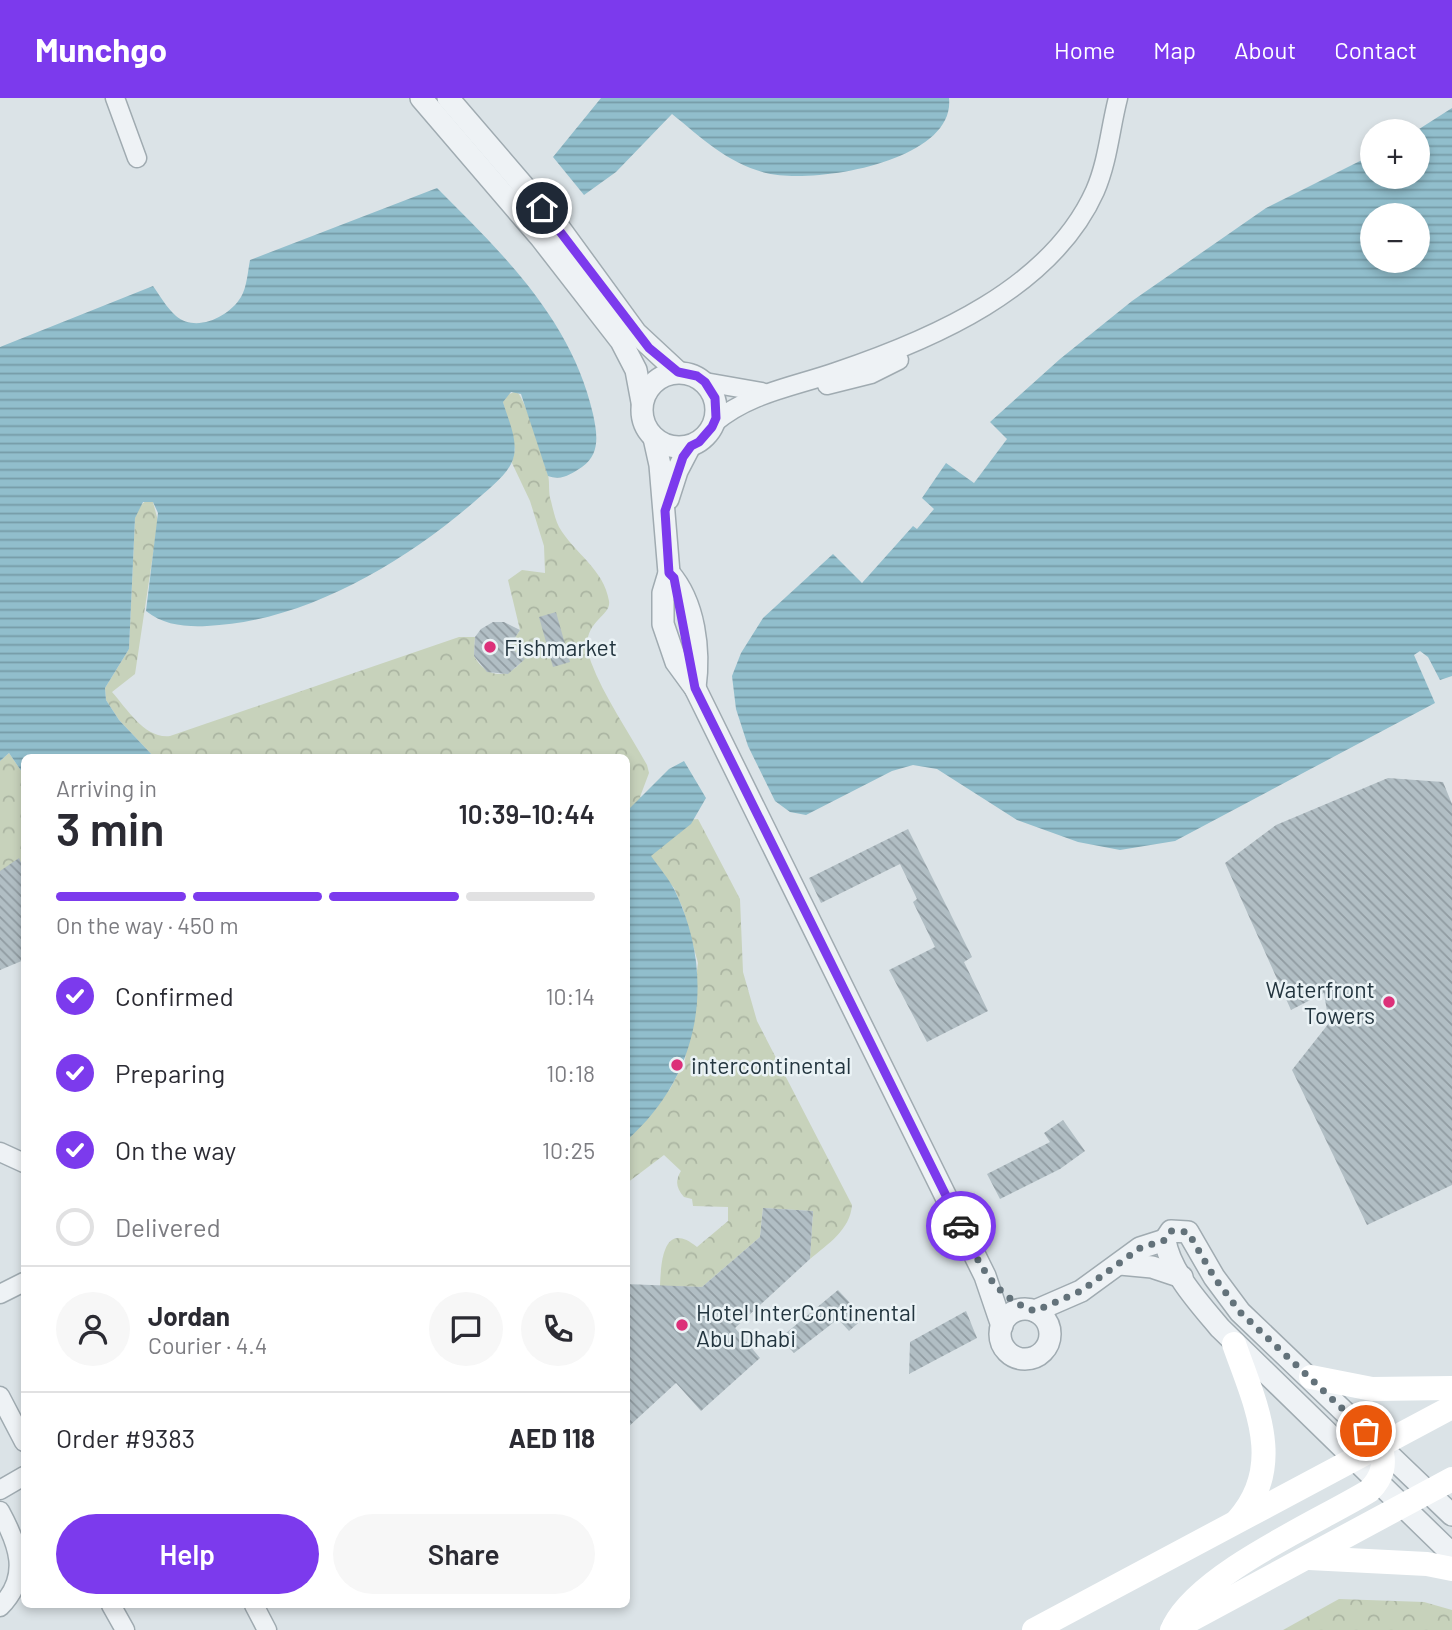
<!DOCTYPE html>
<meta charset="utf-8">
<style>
body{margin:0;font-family:Barlow,sans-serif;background:#f7f7f7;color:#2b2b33;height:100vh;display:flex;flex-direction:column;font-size:26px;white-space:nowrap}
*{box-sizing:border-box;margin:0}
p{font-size:23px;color:#7c7c81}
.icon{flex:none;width:38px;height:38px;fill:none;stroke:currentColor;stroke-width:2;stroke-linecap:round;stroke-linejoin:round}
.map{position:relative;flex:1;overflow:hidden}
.sheet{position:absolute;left:21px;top:656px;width:609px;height:854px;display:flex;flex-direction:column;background:#fff;border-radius:10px;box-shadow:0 4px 10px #0003}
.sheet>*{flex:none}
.buttons{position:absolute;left:1360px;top:21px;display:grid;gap:14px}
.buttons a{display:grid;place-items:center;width:70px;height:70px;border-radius:50%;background:#fff;box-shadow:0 4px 10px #0003;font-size:35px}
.pin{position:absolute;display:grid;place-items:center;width:60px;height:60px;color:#fff;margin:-30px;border:4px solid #fff;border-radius:50%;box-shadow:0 2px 7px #0007}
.courier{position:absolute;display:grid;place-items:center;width:70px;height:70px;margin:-35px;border:5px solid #7c3aed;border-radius:50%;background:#fff;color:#222;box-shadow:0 2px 9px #0007}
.head em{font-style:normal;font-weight:600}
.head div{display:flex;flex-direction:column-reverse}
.head{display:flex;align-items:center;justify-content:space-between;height:119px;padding:0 35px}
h1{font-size:46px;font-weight:600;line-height:52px}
.bar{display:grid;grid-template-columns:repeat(4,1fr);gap:10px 7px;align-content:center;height:84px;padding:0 35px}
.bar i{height:9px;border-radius:5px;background:#e1e1e2}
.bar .active{background:#7c3aed}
.bar p{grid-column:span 4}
.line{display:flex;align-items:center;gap:18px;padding:0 35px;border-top:2px solid #e1e1e2}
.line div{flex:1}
.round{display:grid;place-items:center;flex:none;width:74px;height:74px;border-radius:37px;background:#f7f7f7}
ol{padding:0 35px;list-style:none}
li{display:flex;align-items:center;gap:21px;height:77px}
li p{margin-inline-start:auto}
li .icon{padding:7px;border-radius:50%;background:#7c3aed;color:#fff;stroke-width:4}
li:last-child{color:#7c7c81}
li i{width:38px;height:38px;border:4px solid #e1e1e2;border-radius:50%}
.primary-button{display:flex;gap:14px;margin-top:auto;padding:14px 35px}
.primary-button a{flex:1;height:80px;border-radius:42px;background:#7c3aed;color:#fff;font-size:28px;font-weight:600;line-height:80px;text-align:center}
.primary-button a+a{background:#f7f7f7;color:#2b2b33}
header{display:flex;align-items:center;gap:42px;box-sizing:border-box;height:98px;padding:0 35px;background:#7c3aed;color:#fff}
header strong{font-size:33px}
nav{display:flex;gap:38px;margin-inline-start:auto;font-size:24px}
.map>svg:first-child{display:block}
.forest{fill:url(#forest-crowns)}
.water{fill:url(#water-rules);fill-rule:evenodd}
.building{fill:url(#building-back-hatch)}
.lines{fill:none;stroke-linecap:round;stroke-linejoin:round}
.minor-casing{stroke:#a0abb1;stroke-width:21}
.tertiary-casing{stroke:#a0abb1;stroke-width:24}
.minor{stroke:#eef2f5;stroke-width:18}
.tertiary{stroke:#eef2f5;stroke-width:21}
.secondary{stroke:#fff;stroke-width:24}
.done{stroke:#63727a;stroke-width:7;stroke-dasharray:0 12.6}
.route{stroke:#7c3aed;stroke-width:9}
.poi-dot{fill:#dc3079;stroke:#eaf2f5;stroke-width:2.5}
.labels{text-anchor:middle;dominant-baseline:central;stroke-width:5;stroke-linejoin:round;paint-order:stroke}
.poi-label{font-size:23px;fill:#23353f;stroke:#eaf2f5;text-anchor:start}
</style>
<header>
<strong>Munchgo</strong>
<nav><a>Home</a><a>Map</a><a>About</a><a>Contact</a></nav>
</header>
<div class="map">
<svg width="1452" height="1532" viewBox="0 0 1452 1532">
<defs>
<pattern id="forest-crowns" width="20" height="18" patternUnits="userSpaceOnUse" patternTransform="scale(1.75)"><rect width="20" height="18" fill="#c7d2bb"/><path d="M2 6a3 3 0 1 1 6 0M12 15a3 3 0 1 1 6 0" fill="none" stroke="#abb5a2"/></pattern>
<pattern id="water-rules" width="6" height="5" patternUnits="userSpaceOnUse" patternTransform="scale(1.75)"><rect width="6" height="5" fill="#91becc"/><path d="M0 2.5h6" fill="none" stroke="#769ba7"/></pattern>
<pattern id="building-back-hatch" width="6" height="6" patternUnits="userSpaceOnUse" patternTransform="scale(1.75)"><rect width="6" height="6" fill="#b1bec4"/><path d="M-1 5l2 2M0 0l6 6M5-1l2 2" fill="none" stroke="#909ba1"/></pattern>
</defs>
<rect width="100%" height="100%" fill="#dbe3e7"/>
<g class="forest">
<path d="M516 293C525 298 544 363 548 377 550 385 548 395 551 403 553 411 555 421 559 429 574 455 604 471 609 503 612 520 576 524 591 564 604 599 629 634 647 667L649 675 640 699 683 722 698 721 740 801 743 874 757 923 852 1107C850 1132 828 1146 810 1161L813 1113 763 1110 760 1139 702 1189 660 1188C661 1165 663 1121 697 1149L728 1123V1109L693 1108 692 1101 684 1099C676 1090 675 1083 681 1073L664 1057 627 1085V1042L670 991 685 962 698 865 683 811 674 790 627 736 626 660H155L119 622 106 602 105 590 129 551 135 420 138 409 146 403 153 404 158 423 135 576 112 594C128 612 145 641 170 638L459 539H475L474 558C487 581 508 582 524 561L509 549 520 532 508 482 522 472 545 475 544 448 530 403 512 365 515 351 503 304 505 298Z"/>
<path d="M9 655 24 677V799L0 782V663Z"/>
<path d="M1339 1501 1424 1504 1452 1512V1532H1283Z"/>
</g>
<g class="water">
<path d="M601 0H949C956 64 812 87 766 75 727 65 702 40 672 16L616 74 584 97 553 59Z"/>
<path d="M1452 10V578L1440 582 1428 559 1420 553 1414 557 1435 605 1175 743 1120 752 1078 744 1017 722 937 671 913 667 892 673 806 717 790 714 775 703 748 648 736 611 732 578 741 555 763 520 833 456 862 485 913 428 917 431 934 411 922 400 946 365 974 385 1007 341 990 324 1060 261 1132 203 1266 110 1372 57V79H1418L1416 33ZM1418 117V163H1372V117Z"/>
<path d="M437 90C502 155 572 222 593 316 597 335 601 356 582 369 571 376 562 383 548 378L521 296 511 294 503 304C508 322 521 347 511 366 503 381 487 392 474 404 402 466 304 524 207 528 185 529 163 527 146 513L158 415 153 404H143L135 420 129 551 105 590 106 602 119 622 155 660H24V677L9 655 0 663V249L153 188C160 198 167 210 176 218 196 235 229 219 241 199 247 189 248 172 250 162Z"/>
<path d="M684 663 706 700 691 726 651 758C659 769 669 781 675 793 717 880 700 978 627 1042V713L669 671Z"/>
</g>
<g class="building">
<path d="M556 514 570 564 553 569 539 519Z"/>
<path d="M493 524H504L520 532 509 549 525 561 508 576 487 574 474 558 475 539 481 531Z"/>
<path d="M1388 680 1443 684 1452 706V1087L1367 1127 1292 972 1329 925 1324 895 1291 912 1225 765 1276 727Z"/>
<path d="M908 731 972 859 964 864 988 913 927 944 889 872 935 849 913 804 917 801 900 766 821 805 809 780Z"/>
<path d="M19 760 24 771V862L0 872V773Z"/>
<path d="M1063 1022 1085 1053 1060 1071 1000 1101 987 1076 1050 1044 1044 1035Z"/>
<path d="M763 1110 813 1113 810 1161 735 1230 760 1260 701 1313 676 1285 626 1331V1186L702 1189 760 1139Z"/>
<path d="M838 1192 864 1220 849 1233 838 1221 794 1255 780 1240Z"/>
<path d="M966 1213 977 1240 909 1276 910 1244Z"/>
</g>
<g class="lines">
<g class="minor-casing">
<g id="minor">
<path d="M115 0 137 60"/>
<path d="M705 284 762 294"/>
<path d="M827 287 871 276 899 262"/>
<path d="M714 325C749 295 793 289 836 274 931 242 1051 191 1095 93 1108 63 1110 31 1118 0"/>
<path d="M0 1054 24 1065"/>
<path d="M0 1196 24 1184"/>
<path d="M0 1298 24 1344"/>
<path d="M0 1392 24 1378"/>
<path d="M0 1413C18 1446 31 1478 0 1509"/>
<path d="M111 1507 125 1532"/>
<path d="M254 1507 267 1532"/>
</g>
</g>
<g class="tertiary-casing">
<g id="tertiary">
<path d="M421 0 541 140 621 243 636 272 642 304"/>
<path d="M448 0 558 128 636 235 678 274"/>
<circle cx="679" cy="312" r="37"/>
<path d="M654 340 660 367 669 475 663 495V526L676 564 695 590 985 1178 1002 1228"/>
<path d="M668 401 677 373 690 348"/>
<path d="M669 475C695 505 700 552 695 590"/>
<path d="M1120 1166 1152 1169 1182 1179"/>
<circle cx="1025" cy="1236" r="25"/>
<path d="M1035 1213 1081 1193 1140 1150 1165 1142"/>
<path d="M1452 1417 1240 1214 1214 1179 1188 1134 1171 1133 1165 1142C1170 1174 1200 1206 1220 1230L1452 1456"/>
</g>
</g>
<use href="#minor" class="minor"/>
<use href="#tertiary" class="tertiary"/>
<g class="secondary">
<path d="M1234 1246C1255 1306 1287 1368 1237 1423"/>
<path d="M1311 1279 1372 1291 1452 1290"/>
<path d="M1309 1460 1427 1466 1452 1471"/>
<path d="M1174 1528C1201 1475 1316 1425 1369 1393 1383 1379 1386 1366 1380 1347"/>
<path d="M1034 1532 1452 1309"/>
<path d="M1172 1532 1452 1381"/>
</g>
</g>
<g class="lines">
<path class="done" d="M961 1128C978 1164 994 1200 1035 1213L1081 1193 1140 1150 1165 1142 1171 1133 1188 1134 1214 1179 1240 1214 1366 1333"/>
<path class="route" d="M542 110 649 250 678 274 697 278 705 284 715 300 716 320 712 329 699 344 691 348 683 359 665 413 669 475 674 480 695 590 961 1128"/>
</g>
<g class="poi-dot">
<circle cx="490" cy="549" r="7"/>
<circle cx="1389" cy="904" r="7"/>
<circle cx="677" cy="967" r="7"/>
<circle cx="682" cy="1227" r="7"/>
</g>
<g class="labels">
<g class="poi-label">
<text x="504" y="549">Fishmarket</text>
<text x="1375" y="891" text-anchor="end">Waterfront<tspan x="1375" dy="26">Towers</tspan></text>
<text x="691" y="967">intercontinental</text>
<text x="696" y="1214">Hotel InterContinental<tspan x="696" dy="26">Abu Dhabi</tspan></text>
</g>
</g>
</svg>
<div class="buttons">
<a>+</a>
<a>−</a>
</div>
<div class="pin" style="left:1366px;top:1333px;background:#ea580c"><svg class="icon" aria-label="bag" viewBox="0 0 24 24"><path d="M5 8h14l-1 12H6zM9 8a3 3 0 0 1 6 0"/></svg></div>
<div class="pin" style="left:542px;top:110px;background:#1f2937"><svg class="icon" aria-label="home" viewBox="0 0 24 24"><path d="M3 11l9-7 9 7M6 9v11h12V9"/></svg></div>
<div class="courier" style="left:961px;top:1128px"><svg class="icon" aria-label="car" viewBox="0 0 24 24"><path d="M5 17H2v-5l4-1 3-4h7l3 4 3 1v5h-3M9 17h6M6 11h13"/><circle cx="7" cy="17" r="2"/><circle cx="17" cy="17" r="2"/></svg></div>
<section class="sheet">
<div class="head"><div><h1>3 min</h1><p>Arriving in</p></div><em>10:39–10:44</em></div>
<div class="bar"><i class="active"></i><i class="active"></i><i class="active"></i><i></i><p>On the way · 450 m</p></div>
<ol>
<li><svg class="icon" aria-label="check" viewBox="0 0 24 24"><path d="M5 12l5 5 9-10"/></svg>Confirmed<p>10:14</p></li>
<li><svg class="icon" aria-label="check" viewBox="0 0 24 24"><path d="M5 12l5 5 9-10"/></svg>Preparing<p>10:18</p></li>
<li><svg class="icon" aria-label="check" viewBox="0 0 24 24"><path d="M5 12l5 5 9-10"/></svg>On the way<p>10:25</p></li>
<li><i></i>Delivered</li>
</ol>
<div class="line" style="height:126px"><a class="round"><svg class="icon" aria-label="person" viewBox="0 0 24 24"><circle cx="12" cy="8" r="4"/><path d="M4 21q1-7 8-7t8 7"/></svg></a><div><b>Jordan</b><p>Courier · 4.4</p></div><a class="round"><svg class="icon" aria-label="chat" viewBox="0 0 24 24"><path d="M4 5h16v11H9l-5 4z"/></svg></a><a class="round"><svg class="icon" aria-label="phone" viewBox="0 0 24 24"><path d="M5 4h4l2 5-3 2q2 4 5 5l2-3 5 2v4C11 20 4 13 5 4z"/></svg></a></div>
<div class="line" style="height:91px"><div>Order #9383</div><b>AED 118</b></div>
<div class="primary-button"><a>Help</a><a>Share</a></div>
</section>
</div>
